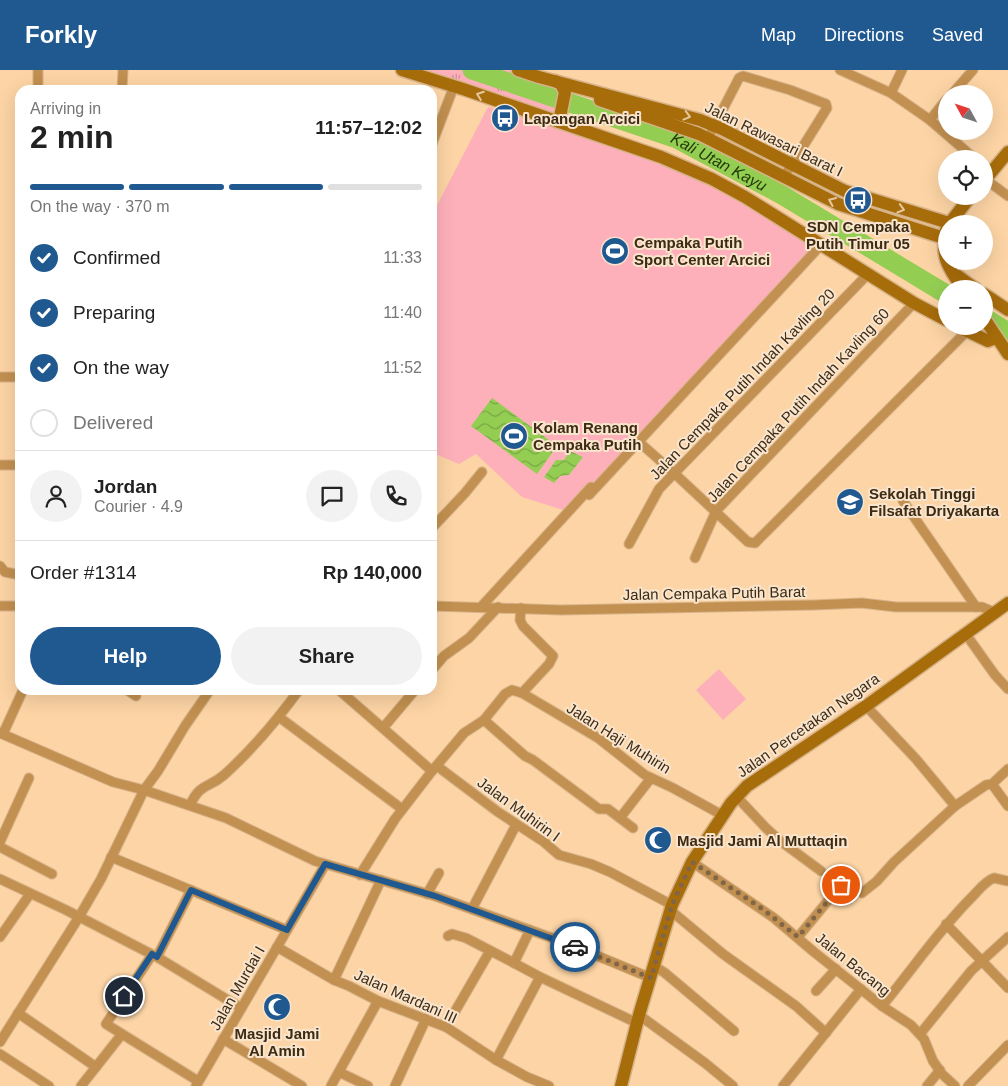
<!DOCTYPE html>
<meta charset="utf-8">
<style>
body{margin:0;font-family:Arial,sans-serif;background:#f2f2f2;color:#222;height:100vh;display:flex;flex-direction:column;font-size:19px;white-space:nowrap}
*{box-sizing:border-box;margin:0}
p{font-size:16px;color:#767676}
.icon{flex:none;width:28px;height:28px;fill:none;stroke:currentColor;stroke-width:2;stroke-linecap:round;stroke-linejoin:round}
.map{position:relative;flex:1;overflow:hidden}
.sheet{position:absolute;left:15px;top:15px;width:422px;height:610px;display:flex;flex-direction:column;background:#fff;border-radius:15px;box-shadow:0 5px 20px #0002}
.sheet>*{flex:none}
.needle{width:32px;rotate:310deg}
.buttons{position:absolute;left:938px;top:15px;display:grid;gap:10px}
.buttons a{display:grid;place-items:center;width:55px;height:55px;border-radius:50%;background:#fff;box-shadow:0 5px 20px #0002;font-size:25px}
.pin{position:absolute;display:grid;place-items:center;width:42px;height:42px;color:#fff;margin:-21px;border:2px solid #fff;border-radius:50%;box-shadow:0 1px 5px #0007}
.courier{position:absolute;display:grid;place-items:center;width:50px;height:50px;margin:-25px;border:4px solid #205990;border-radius:50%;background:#fff;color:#222;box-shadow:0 1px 6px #0007}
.overview em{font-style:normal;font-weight:700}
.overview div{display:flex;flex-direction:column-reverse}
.overview{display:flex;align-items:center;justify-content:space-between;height:85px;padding:0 15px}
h1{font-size:32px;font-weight:700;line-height:38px}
.bar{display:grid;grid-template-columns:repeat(4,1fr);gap:8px 5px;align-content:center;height:60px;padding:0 15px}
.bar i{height:6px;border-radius:4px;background:#e0e0e0}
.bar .active{background:#205990}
.bar p{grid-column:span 4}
.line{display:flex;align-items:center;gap:12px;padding:0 15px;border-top:1px solid #e0e0e0}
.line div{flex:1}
.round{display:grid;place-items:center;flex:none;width:52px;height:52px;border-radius:26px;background:#f2f2f2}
ol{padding:0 15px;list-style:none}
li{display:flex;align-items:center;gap:15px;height:55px}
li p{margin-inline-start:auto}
li .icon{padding:5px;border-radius:50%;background:#205990;color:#fff;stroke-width:4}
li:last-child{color:#767676}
li i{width:28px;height:28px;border:2px solid #e0e0e0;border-radius:50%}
.button{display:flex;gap:10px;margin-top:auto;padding:10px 15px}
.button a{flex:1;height:58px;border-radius:30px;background:#205990;color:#fff;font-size:20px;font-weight:700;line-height:58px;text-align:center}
.button a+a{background:#f2f2f2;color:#222}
header{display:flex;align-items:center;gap:30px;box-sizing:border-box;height:70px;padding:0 25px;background:#205990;color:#fff}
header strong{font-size:24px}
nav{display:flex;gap:28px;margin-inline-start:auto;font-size:18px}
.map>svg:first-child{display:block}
.grass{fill:url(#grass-tufts)}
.pitch{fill:#feb0ba}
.water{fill:url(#water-waves)}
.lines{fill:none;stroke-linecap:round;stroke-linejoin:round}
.river{stroke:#93ce53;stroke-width:19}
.street-casing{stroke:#d6b288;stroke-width:11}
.secondary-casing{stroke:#d6b288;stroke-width:15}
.street{stroke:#c29050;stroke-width:9}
.secondary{stroke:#a86d0b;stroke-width:12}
.oneway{stroke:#e5c79d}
.done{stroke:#806646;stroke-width:5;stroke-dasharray:0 9}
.route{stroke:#205990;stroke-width:6}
.labels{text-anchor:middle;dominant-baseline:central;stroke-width:4;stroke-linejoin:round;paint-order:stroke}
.poi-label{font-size:15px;font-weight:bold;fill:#3e2b13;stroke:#f9e5ce;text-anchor:start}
.street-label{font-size:15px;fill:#3e2b13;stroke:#f9e5ce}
.water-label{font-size:16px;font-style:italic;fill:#233a08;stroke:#f9e5ce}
</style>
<header>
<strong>Forkly</strong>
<nav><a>Map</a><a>Directions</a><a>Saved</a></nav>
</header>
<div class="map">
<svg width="1008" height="1016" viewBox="0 0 1008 1016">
<defs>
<pattern id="grass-tufts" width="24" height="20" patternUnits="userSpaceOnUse" patternTransform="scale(1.25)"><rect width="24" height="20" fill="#feb0ba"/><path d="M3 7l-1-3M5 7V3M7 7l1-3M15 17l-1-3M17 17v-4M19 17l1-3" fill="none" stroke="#cf8f96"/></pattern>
<pattern id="water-waves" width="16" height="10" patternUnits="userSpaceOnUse" patternTransform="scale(1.25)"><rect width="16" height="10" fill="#93ce53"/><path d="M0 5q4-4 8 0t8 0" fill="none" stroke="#79a744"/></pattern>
</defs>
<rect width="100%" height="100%" fill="#fcd4a5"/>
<path class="grass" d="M402 0H514L563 16 559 51Z"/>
<g class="pitch">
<path d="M488 37 560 55 711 112 816 177 618 392 563 440 522 427 476 384 459 394 433 383 432 145Z"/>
<path d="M719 599 746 629 723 650 696 620Z"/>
</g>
<g class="water">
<path d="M492 328 557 376 537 404 471 356Z"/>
<path d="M570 381 583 387 569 405 560 406 554 413 544 407 556 390H564Z"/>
</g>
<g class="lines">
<g class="river">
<path id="s1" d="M472 0 677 69 782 125 946 224"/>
<path d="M984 247 1008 262"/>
</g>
<g class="street-casing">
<g id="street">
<path d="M840 0 891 23 930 50 975 89"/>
<path d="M38 20V0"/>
<path d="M122 20 123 0"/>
<path d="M891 23 902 0"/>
<path d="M952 24 973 0"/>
<path d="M930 50 946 30"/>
<path d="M708 68 739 8 743 6 790 20 826 34 827 38 784 107"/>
<path d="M432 74 454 16"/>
<path d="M985 109 1008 126"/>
<path d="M0 307H20"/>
<path d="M639 372 674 403 748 472 755 473 967 261"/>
<path d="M0 395H20"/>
<path d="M589 425 821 175"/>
<path d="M903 431 976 537"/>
<path d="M432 458 465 423 482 402"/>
<path d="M629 474 659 419 868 204"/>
<path d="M695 488 716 441 914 233"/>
<path d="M0 496 5 502 20 505"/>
<path d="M0 536H20"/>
<path d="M432 536 561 540 814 535 862 533 896 537H982L994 542"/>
<path d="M481 537 591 417"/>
<path d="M521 538 520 550 523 556 553 586 549 594 522 623"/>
<path d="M965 563 995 605 1008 619"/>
<path d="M432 600 444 586 469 568 498 537"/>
<path d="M127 620 136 626"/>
<path d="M339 620 432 701"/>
<path d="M866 636 916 689 955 736"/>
<path d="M279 647 402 739"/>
<path d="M484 650 525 686 533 690 599 739H608L633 758"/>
<path d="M383 658 415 620"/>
<path d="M0 663 113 712 144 720 158 701 185 656 210 620"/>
<path d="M3 664 23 620"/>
<path d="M437 696 498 742 544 772 559 785 591 794 610 802 672 835"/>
<path d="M992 714 1008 736"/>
<path d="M736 726 765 757 779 770 821 801"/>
<path d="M190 735C201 712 208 719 224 705 252 680 277 650 299 620"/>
<path d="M620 748 651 708"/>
<path d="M0 772 29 708"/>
<path d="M0 777 52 804"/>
<path d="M111 787 287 860"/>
<path d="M692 792 774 848 814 882 882 936 911 955 924 969 933 991 942 1004 955 1016"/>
<path d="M360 805 395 749 432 701 464 663 484 650 505 624 512 620 522 623 598 668 645 705 673 718 722 745"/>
<path d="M0 809 66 840 157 887"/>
<path d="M191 820 157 887 241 938"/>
<path d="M427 824 439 803"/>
<path d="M472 839 516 755"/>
<path d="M670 840 723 884 796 936 826 963"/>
<path d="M946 854 1008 918"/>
<path d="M448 866 452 864 466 868 514 893"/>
<path d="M0 867 30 824"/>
<path d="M798 867 841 815 847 813 862 823 877 811 894 792 955 736 986 715 992 714 1008 699"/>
<path d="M277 877 334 910 349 916 378 931 446 957 496 990 527 1007 549 1016"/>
<path d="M654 896 665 903 734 961"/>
<path d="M540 907 637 953"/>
<path d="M334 910 381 810"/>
<path d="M816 921 836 899"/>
<path d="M882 936C912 900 938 861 971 828 978 821 985 811 994 808L1008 811"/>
<path d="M18 943 96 997"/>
<path d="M639 945 705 993 733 1016"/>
<path d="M446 957 490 881"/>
<path d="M122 964 198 1011"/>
<path d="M920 964 971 901 1008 867"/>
<path d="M223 969 302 1016"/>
<path d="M0 972 79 847 101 809 144 720 226 748 315 791 435 826 566 873 651 908"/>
<path d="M0 984 49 1016"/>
<path d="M496 990 540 907 514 893 530 860"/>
<path d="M339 1002 368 1016"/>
<path d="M81 1016 122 964 106 954 152 885"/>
<path d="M196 1016 325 795"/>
<path d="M331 1016 378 931"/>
<path d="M395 1016 426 949"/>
<path d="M783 1016 861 919"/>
<path d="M927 1016 940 1000"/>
<path d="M968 1016 1008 975"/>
</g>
</g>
<g class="secondary-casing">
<g id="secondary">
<path d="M402 0 463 19 661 87 712 109 745 127 914 233 946 250"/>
<path d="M518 0 539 7 700 50 722 59 845 121 949 153"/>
<path d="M555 11 561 14 565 22 559 52"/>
<path d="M600 30 699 64 838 134 944 168"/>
<path d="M984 111 1008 82"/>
<path d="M949 154 971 126"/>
<path d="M946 160C940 186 948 198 963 219"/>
<path d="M958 206 976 219"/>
<path d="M984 224 1008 240"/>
<path d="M984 248 1008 284"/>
<path d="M957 256 988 271 996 268"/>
<path d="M621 1016 639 945 672 835 692 792 731 733 747 716 866 636 1008 533"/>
</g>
</g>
<use href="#street" class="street"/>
<use href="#secondary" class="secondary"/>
</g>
<defs><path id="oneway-chevron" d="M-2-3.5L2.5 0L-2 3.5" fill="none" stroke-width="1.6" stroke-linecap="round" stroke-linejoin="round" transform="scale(1.25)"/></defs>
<g class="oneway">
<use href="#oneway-chevron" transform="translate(480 25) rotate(-160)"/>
<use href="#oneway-chevron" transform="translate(687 46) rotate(15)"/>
<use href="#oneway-chevron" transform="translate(832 131) rotate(-156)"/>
<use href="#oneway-chevron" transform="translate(901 139) rotate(17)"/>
</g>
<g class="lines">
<path class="done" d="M575 877 651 908 672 835 692 792 761 838 798 867 841 815"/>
<path class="route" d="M124 926 152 884 157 887 191 820 287 860 325 794 435 826 575 877"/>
</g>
<defs>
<g id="bus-disc" transform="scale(1.4375)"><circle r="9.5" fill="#205990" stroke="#f9e5ce"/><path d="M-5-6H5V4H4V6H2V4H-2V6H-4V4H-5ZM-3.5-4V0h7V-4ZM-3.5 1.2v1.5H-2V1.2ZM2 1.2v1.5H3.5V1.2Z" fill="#fff"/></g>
<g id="stadium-disc" transform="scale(1.4375)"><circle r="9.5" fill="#205990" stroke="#f9e5ce"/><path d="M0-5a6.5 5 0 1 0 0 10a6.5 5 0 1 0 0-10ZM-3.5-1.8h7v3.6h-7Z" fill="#fff"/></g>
<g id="university-disc" transform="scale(1.4375)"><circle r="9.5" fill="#205990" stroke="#f9e5ce"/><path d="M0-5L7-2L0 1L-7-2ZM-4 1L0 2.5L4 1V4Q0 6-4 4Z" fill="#fff"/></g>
<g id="mosque-disc" transform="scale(1.4375)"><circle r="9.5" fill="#205990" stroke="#f9e5ce"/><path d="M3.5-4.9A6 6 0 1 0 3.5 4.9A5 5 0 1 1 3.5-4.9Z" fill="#fff"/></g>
</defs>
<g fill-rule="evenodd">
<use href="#bus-disc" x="505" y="48"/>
<use href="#bus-disc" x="858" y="130"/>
<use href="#stadium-disc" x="615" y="181"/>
<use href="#stadium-disc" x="514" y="366"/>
<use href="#university-disc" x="850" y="432"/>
<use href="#mosque-disc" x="658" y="770"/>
<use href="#mosque-disc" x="277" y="937"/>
</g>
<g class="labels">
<g class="poi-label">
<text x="524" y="48">Lapangan Arcici</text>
<text x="858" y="156" text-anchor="middle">SDN Cempaka<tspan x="858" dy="17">Putih Timur 05</tspan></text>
<text x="634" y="172">Cempaka Putih<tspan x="634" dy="17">Sport Center Arcici</tspan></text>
<text x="533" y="357">Kolam Renang<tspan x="533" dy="17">Cempaka Putih</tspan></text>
<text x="869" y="423">Sekolah Tinggi<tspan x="869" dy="17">Filsafat Driyakarta</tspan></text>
<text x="677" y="770">Masjid Jami Al Muttaqin</text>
<text x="277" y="963" text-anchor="middle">Masjid Jami<tspan x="277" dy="17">Al Amin</tspan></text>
</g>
<g class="street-label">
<text transform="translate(774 69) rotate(26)">Jalan Rawasari Barat I</text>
<text transform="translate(742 314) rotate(-46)">Jalan Cempaka Putih Indah Kavling 20</text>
<text transform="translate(798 335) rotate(-47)">Jalan Cempaka Putih Indah Kavling 60</text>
<text transform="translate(714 523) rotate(-1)">Jalan Cempaka Putih Barat</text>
<text transform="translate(808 655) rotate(-35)">Jalan Percetakan Negara</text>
<text transform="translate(619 668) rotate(32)">Jalan Haji Muhirin</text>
<text transform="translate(519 739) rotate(36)">Jalan Muhirin I</text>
<text transform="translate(853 894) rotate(39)">Jalan Bacang</text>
<text transform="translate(237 918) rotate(-60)">Jalan Murdai I</text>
<text transform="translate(406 926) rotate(24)">Jalan Mardani III</text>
</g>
<g class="water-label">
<text stroke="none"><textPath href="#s1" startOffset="264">Kali Utan Kayu</textPath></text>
</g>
</g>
</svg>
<div class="buttons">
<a><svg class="needle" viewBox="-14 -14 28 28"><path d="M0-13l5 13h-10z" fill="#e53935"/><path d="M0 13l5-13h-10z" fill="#767676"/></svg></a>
<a><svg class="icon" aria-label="locate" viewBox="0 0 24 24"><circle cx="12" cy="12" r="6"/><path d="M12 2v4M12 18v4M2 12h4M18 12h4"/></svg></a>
<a>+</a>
<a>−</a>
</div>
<div class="pin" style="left:841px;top:815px;background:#ea580c"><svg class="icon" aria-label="bag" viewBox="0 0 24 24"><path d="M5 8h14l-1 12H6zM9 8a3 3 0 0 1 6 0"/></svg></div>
<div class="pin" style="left:124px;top:926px;background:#1f2937"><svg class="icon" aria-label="home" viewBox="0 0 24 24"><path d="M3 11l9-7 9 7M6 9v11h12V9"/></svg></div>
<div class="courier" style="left:575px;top:877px"><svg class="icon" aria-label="car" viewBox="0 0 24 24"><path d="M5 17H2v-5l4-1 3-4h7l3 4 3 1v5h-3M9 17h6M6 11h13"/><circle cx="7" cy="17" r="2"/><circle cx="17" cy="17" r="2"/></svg></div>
<section class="sheet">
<div class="overview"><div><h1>2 min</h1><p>Arriving in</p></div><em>11:57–12:02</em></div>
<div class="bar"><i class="active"></i><i class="active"></i><i class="active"></i><i></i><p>On the way · 370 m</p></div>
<ol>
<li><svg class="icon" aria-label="check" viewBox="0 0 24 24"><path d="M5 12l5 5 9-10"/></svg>Confirmed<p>11:33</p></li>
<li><svg class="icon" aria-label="check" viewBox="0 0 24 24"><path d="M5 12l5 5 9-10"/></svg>Preparing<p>11:40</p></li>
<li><svg class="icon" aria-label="check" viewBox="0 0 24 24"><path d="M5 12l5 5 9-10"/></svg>On the way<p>11:52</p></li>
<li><i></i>Delivered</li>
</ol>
<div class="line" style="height:90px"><a class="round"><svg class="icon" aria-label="person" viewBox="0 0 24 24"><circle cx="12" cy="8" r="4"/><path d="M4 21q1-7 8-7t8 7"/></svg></a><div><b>Jordan</b><p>Courier · 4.9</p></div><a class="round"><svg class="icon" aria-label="chat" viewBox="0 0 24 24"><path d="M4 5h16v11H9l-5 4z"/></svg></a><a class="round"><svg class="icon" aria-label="phone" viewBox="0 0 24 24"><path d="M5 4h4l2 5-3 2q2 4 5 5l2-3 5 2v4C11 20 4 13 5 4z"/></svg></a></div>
<div class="line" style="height:65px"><div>Order #1314</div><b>Rp 140,000</b></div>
<div class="button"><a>Help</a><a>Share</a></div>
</section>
</div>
